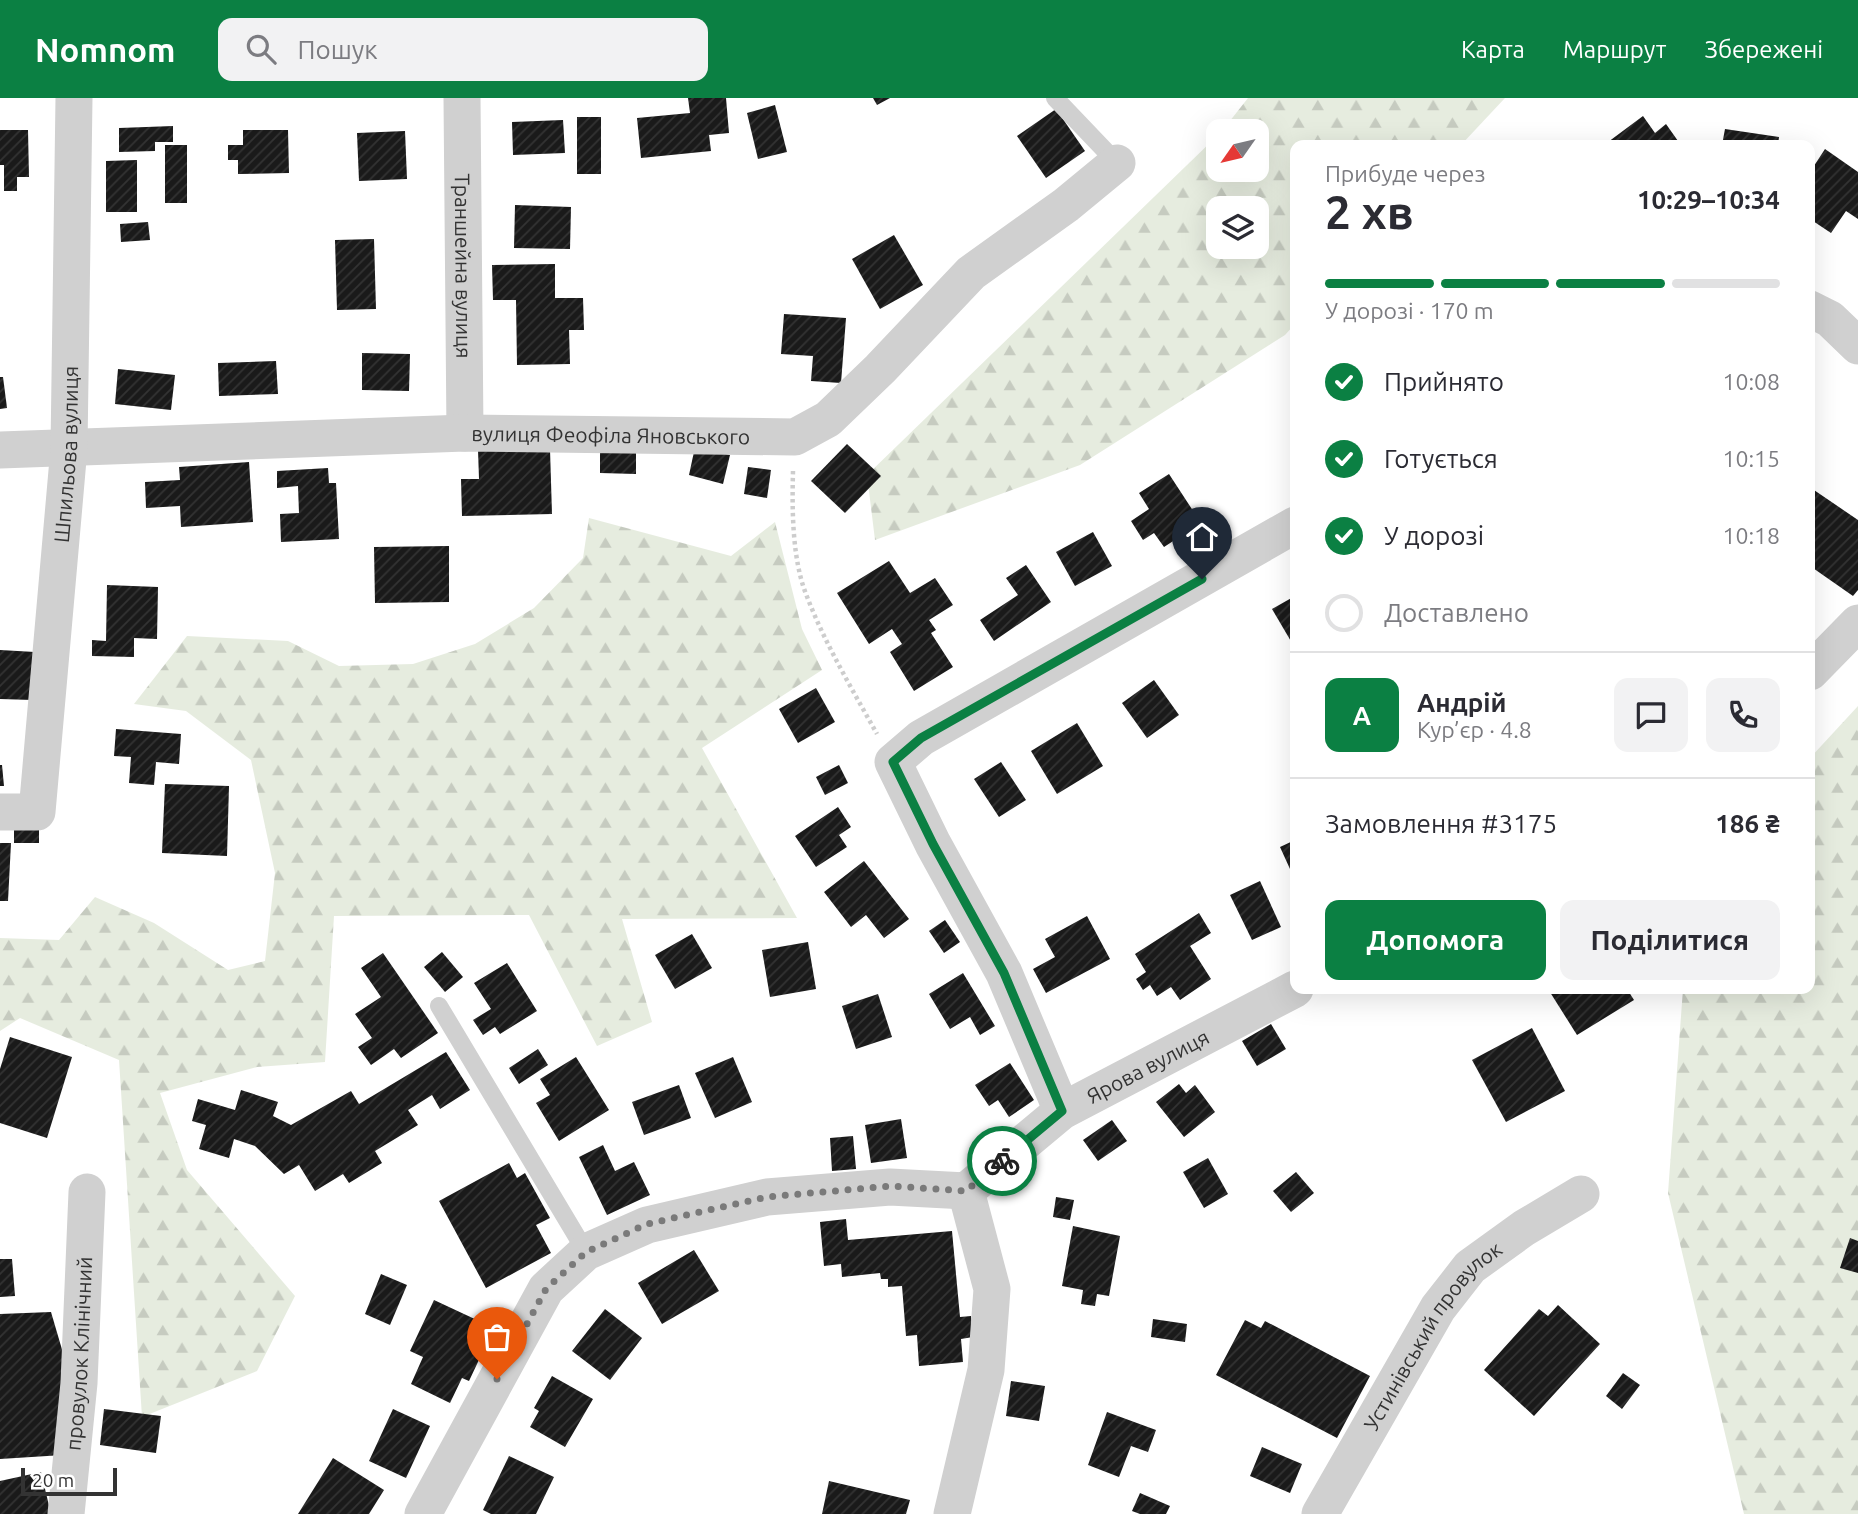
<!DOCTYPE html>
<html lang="uk">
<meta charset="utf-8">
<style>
body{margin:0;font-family:Ubuntu,sans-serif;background:#f2f2f3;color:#2b2b33;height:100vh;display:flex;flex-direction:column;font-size:26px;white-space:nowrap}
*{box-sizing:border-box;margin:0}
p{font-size:23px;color:#7c7c81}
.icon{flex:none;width:38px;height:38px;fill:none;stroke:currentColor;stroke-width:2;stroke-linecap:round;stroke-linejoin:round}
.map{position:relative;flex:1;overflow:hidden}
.drawer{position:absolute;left:1290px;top:42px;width:525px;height:854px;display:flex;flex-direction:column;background:#fff;border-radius:14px;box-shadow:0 7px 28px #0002}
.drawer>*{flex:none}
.needle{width:46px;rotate:236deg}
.tools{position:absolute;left:1206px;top:21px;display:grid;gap:14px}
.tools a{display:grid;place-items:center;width:63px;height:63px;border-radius:14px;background:#fff;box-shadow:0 7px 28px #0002;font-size:35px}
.scale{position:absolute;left:21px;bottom:18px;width:96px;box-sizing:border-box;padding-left:7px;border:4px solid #333;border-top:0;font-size:19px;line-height:24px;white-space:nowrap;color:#333;-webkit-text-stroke:5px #fff;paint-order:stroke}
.pin{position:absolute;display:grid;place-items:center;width:60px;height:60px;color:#fff;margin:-72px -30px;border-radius:50% 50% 50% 0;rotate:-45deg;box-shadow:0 0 7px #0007}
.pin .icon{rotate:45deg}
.courier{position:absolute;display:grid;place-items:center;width:70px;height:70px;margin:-35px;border:5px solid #0b8043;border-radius:50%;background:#fff;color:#222;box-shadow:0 2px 9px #0007}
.summary em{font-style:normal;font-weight:700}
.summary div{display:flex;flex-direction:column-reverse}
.summary{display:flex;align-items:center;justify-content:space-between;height:119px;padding:0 35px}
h1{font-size:46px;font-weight:700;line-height:52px}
.bar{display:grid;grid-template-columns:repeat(4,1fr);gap:10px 7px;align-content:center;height:84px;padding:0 35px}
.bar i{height:9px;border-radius:5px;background:#e1e1e2}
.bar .on{background:#0b8043}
.bar p{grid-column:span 4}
.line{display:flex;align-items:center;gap:18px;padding:0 35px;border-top:2px solid #e1e1e2}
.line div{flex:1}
.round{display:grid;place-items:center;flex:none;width:74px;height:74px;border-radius:14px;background:#f2f2f3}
ol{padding:0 35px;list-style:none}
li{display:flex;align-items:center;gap:21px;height:77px}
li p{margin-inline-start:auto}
li .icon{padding:7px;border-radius:50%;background:#0b8043;color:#fff;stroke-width:4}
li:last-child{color:#7c7c81}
li i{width:38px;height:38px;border:4px solid #e1e1e2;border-radius:50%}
.primary-button{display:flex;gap:14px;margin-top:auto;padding:14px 35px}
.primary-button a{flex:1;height:80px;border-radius:14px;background:#0b8043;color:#fff;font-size:28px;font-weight:700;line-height:80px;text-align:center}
.primary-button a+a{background:#f2f2f3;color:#2b2b33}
header{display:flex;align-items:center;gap:42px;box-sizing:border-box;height:98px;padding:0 35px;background:#0b8043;color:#fff}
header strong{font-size:33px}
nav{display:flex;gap:38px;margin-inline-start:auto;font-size:24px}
.search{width:490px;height:63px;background:#f2f2f3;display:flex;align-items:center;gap:18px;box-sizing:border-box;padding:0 24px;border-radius:14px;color:#7c7c81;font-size:26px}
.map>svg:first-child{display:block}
.forest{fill:url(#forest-firs);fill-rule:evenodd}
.building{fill:url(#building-hatch)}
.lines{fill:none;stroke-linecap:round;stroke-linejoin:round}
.path{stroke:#cdcdcd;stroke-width:4.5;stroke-dasharray:3.5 3.5;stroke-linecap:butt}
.lane{stroke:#d0d0d0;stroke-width:18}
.street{stroke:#d0d0d0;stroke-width:37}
.done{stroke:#7a7a7a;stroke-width:7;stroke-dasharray:0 12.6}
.route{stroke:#0b8043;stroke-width:9}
.labels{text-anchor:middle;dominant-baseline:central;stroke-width:7;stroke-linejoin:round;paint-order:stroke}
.street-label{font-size:21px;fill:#333;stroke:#fff}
</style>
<header>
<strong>Nomnom</strong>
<div class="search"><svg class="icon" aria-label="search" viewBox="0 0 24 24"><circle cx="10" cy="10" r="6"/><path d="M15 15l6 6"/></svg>Пошук</div>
<nav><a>Карта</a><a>Маршрут</a><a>Збережені</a></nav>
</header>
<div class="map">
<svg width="1858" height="1416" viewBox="0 0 1858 1416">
<defs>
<pattern id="forest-firs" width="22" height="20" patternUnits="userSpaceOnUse" patternTransform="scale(1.75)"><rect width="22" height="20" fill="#e6ecdf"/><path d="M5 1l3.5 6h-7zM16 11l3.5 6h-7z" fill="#c6cbc0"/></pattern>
<pattern id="building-hatch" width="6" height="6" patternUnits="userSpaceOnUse" patternTransform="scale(1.75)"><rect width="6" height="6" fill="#1a1a1a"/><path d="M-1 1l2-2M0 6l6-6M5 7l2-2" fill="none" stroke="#333"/></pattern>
</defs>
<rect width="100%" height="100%" fill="#fff"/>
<g class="forest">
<path d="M1248 0H1505L1461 47H1295V226L1285 237 1080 367 875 442 867 377 1218 37V72H1256V33H1222ZM1218 110H1256V149H1218Z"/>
<path d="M589 420 731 458 775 424 802 531 822 572 702 650 797 820 622 821 652 924 597 948 529 817 334 818 325 964 257 969 160 995 187 1072 295 1198 257 1273 142 1319 119 962 20 920 0 933V840L59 842 95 799 154 825 228 872 265 863 275 775 251 662 186 613 134 606 187 538 288 543 339 568 413 566 475 546 534 510 583 460Z"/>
<path d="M1858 608V1416H1744L1668 1095 1683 891H1810V660Z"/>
</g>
<g class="building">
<path d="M688 0H726L729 35 709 37 711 53 641 60 637 20 690 15Z"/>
<path d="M873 0H890L877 7Z"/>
<path d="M775 7 787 54 758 61 747 15Z"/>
<path d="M1056 11 1085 53 1046 80 1017 38Z"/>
<path d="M1643 18 1655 35 1666 26 1678 43 1673 47H1604Z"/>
<rect x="577" y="19" width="24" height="57"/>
<path d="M563 22 565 55 513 57 512 24Z"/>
<path d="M173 28V44H155V53L119 54V30Z"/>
<path d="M1725 31 1779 39 1778 47H1722Z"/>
<path d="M0 32H28L29 79H17V93H4V67H0Z"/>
<path d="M243 32H288L289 75 238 76V62H228V47H243Z"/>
<path d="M405 33 407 81 359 83 357 35Z"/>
<rect x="165" y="47" width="22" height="58"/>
<path d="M1825 51 1858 74V121L1846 113 1831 135 1810 121V74Z"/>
<path d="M137 62V114H106V63Z"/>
<path d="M515 107 571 109 570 151 514 150Z"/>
<path d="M148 124 150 142 121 144 120 126Z"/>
<path d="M894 137 923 187 880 211 852 161Z"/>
<path d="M374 141 376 211 337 212 335 142Z"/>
<path d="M555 166V200H583L584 232H569L570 266 517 267 516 202H493L492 167Z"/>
<path d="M784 216 846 220 841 285 811 283 813 258 781 256Z"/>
<path d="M362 255 410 256 409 293 362 292Z"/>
<path d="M276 263 278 296 219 298 218 265Z"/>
<path d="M118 271 175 277 171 312 115 306Z"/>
<path d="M0 279H3L7 310 0 311Z"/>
<path d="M847 346 881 378 845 415 811 383Z"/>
<path d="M600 349 636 350V376L600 375Z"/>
<path d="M695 349 730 357 723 386 689 377Z"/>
<path d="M550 351 552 416 462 418 461 381H479L478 352Z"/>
<path d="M249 364 253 424 181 429 180 408 146 410 145 384 180 382 179 369Z"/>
<path d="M748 369 771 372 767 400 744 396Z"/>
<path d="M328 370 329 385H336L339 441 281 444 280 416 299 415 298 388 277 390V373Z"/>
<path d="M1169 376 1201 425 1164 449 1154 435 1143 442 1131 423 1149 411 1139 395Z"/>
<path d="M1811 390 1858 422V492L1853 498 1810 468Z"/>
<path d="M1093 434 1112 468 1075 488 1056 454Z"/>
<path d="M449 448V504L375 505 374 449Z"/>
<path d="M889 463 910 495 935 480 953 507 929 522 936 532 931 535 953 569 914 593 890 554 902 546 892 531 869 546 837 495Z"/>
<path d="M1026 467 1051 504 994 543 980 522 1018 497 1006 480Z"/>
<path d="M107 487 158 489 157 541 134 540V559L92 558V542L106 543Z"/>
<path d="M1295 498V543L1292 545 1272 511Z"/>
<path d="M0 552 35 554 32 602 0 601Z"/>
<path d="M1154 582 1179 617 1147 640 1122 605Z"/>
<path d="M816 590 835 624 798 645 779 611Z"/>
<path d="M1077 625 1103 668 1057 696 1031 653Z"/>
<path d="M116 631 181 636 179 666 156 664 154 687 129 685 131 659 114 658Z"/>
<path d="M1001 664 1026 702 999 719 974 681Z"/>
<path d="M0 667H2L4 688H0Z"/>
<path d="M839 667 848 685 825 697 816 679Z"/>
<path d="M165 686 229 688 227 758 162 755Z"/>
<path d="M838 709 851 729 839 737 847 749 816 769 795 738Z"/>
<path d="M39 728V745H14V729Z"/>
<path d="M1295 742V782L1280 749Z"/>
<path d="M0 745H11L8 803H0Z"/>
<path d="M864 763 909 821 884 840 866 817 851 829 824 794Z"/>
<path d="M1260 783 1281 829 1252 842 1230 797Z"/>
<path d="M1199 815 1211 835 1190 848 1211 881 1180 902 1171 889 1157 898 1150 887 1143 892 1136 881 1146 874 1135 856Z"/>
<path d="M1087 818 1110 861 1046 895 1033 871 1055 859 1045 841Z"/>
<path d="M945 822 960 844 944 855 929 833Z"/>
<path d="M692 836 712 870 675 891 655 857Z"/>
<path d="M808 844 816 891 770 899 762 852Z"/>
<path d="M442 854 463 879 445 894 424 869Z"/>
<path d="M383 855 438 935 401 960 394 951 371 967 358 949 372 940 355 916 381 899 361 870Z"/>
<path d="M507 865 537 913 500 936 495 929 483 937 473 922 491 911 474 885Z"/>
<path d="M963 875 995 928 980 937 970 919 950 931 929 896Z"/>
<path d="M1548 891H1627L1634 902 1577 937Z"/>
<path d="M878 896 892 939 856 951 842 908Z"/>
<path d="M1271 926 1286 951 1257 968 1242 943Z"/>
<path d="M1532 930 1565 993 1506 1024 1472 962Z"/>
<path d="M10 939 72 959 47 1040 0 1025V971Z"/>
<path d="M538 951 548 967 519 986 509 970Z"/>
<path d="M446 954 470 992 440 1011 432 997 408 1012 418 1027 375 1053 382 1065 349 1085 343 1076 315 1093 299 1067 284 1076 255 1048 234 1041 229 1060 199 1051 206 1027 192 1023 198 1001 235 1012 241 992 278 1004 273 1018 291 1027 351 993 359 1006Z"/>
<path d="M576 959 609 1012 559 1043 536 1005 550 997 540 981Z"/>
<path d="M733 959 752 1004 715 1020 695 975Z"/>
<path d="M1010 965 1034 1002 1009 1019 998 1002 989 1008 975 987Z"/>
<path d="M1179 986 1186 995 1195 987 1215 1014 1184 1039 1156 1004Z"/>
<path d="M679 987 691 1020 644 1037 632 1004Z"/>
<path d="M901 1021 907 1060 871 1065 865 1027Z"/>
<path d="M1112 1022 1127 1043 1098 1063 1083 1042Z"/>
<path d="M853 1038 856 1071 832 1073 830 1040Z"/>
<path d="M603 1047 615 1073 634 1064 650 1097 607 1117 579 1059Z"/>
<path d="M1208 1060 1228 1096 1204 1110 1183 1074Z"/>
<path d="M509 1065 517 1080 525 1075 550 1120 536 1127 551 1155 486 1190 439 1103Z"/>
<path d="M1296 1074 1314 1095 1291 1114 1273 1093Z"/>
<path d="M1056 1099 1074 1102 1070 1122 1053 1119Z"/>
<path d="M846 1121 848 1142 952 1133 960 1219 971 1218 973 1239 961 1241 963 1264 919 1268 917 1237 906 1238 902 1188 888 1189V1181H881L880 1175 842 1179 841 1166 824 1168 820 1124Z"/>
<path d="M1073 1128 1120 1138 1109 1198 1097 1196 1095 1208 1081 1206 1083 1192 1062 1188Z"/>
<path d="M1850 1140 1858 1143V1175L1840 1170Z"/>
<path d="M694 1152 719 1193 662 1226 638 1185Z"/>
<path d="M0 1161H12L15 1198 0 1199Z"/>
<path d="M381 1176 407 1187 390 1227 365 1216Z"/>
<path d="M434 1202 494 1230 469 1283 462 1280 450 1305 411 1286 423 1259 410 1253Z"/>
<path d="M1558 1207 1600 1246 1534 1318 1484 1272 1539 1211 1548 1218Z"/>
<path d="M605 1211 642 1240 610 1282 572 1253Z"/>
<path d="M51 1214 73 1289 63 1357 0 1361V1216Z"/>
<path d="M1153 1221 1187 1226 1185 1244 1151 1239Z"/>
<path d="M1245 1222 1261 1230 1265 1223 1370 1278 1337 1340 1216 1277Z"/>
<path d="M1623 1275 1640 1287 1622 1311 1606 1298Z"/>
<path d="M552 1278 593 1301 565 1349 530 1329 539 1313 534 1310Z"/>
<path d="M1011 1283 1045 1288 1039 1323 1006 1318Z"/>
<path d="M104 1311 161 1318 156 1355 100 1347Z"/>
<path d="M393 1311 430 1328 406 1380 369 1363Z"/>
<path d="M1107 1314 1156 1332 1148 1354 1131 1348 1119 1379 1088 1367Z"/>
<path d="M1262 1349 1302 1366 1290 1395 1250 1378Z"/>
<path d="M509 1358 554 1379 536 1416H491L483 1412Z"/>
<path d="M333 1360 384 1392 369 1416H298Z"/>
<path d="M41 1374 51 1416H0V1383Z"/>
<path d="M829 1383 910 1402 906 1416H822Z"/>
<path d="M1140 1395 1170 1408 1166 1416H1140L1132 1413Z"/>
</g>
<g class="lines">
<path class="path" d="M793 373C792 411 792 460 806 496 824 544 852 591 877 636"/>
<g class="lane">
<path d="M1055 0 1117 65"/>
<path d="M439 908 586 1154"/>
</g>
<g class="street">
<path id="s1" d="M462 0 465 335"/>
<path d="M1810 211 1830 221 1858 248"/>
<path id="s2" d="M0 352 465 335 795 339 828 321 880 271 971 175 1066 107 1117 65"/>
<path d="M1810 574 1858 525"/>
<path id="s3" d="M0 714H37L69 350 74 0"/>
<path d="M1062 1013 1004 875 933 746 893 664 921 640 1295 427"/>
<path id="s4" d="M66 1416 79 1285 87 1094"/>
<path id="s5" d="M423 1416 546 1191 586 1154 647 1127 767 1099 890 1089 966 1093 1062 1013 1295 891"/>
<path d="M952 1416 986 1272 992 1191 966 1093"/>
<path id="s6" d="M1320 1416 1438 1210 1470 1169 1524 1130 1581 1096"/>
</g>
</g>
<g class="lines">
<path class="done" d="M497 1281 546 1191 586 1154 647 1126 767 1099 890 1088 966 1093 1002 1063"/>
<path class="route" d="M1002 1063 1062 1013 1004 875 933 746 893 664 921 640 1202 481"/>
</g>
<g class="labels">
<g class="street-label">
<text stroke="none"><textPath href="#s1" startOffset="168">Траншейна вулиця</textPath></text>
<text stroke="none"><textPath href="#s2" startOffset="611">вулиця Феофіла Яновського</textPath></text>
<text stroke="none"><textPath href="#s3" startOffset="396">Шпильова вулиця</textPath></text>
<text stroke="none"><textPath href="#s5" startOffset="922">Ярова вулиця</textPath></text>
<text stroke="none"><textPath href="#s6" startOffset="212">Устинівський провулок</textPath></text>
<text stroke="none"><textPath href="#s4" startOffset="161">провулок Клінічний</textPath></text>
</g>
</g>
</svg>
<div class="tools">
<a><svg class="needle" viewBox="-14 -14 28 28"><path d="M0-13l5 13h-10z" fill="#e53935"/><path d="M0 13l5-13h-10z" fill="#7c7c81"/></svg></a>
<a><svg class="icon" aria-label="layers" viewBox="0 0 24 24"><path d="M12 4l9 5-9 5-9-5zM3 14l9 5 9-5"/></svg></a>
</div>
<div class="scale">20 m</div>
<div class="pin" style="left:497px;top:1281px;background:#ea580c"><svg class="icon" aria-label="bag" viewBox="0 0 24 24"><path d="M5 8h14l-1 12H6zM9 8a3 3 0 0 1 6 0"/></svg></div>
<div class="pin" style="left:1202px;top:481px;background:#1f2937"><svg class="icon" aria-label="home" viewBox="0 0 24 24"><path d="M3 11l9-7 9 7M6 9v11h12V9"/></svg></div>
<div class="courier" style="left:1002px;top:1063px"><svg class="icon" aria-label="bike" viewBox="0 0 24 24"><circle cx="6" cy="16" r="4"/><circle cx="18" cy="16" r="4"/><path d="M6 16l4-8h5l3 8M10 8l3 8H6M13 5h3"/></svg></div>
<section class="drawer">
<div class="summary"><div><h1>2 хв</h1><p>Прибуде через</p></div><em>10:29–10:34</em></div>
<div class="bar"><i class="on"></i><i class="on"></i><i class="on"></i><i></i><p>У дорозі · 170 m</p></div>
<ol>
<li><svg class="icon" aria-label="check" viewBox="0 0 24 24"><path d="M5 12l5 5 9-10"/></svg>Прийнято<p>10:08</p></li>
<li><svg class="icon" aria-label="check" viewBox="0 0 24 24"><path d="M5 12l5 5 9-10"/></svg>Готується<p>10:15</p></li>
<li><svg class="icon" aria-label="check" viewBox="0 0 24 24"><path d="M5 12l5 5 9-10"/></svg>У дорозі<p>10:18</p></li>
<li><i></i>Доставлено</li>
</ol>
<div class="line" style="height:126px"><b class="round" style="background:#0b8043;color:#fff">А</b><div><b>Андрій</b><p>Кур’єр · 4.8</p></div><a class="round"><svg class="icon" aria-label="chat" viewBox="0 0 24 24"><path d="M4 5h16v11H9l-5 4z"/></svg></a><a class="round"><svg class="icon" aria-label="phone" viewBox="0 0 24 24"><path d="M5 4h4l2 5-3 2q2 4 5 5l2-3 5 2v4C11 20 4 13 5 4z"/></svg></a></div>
<div class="line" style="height:91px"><div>Замовлення #3175</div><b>186 ₴</b></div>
<div class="primary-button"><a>Допомога</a><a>Поділитися</a></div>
</section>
</div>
